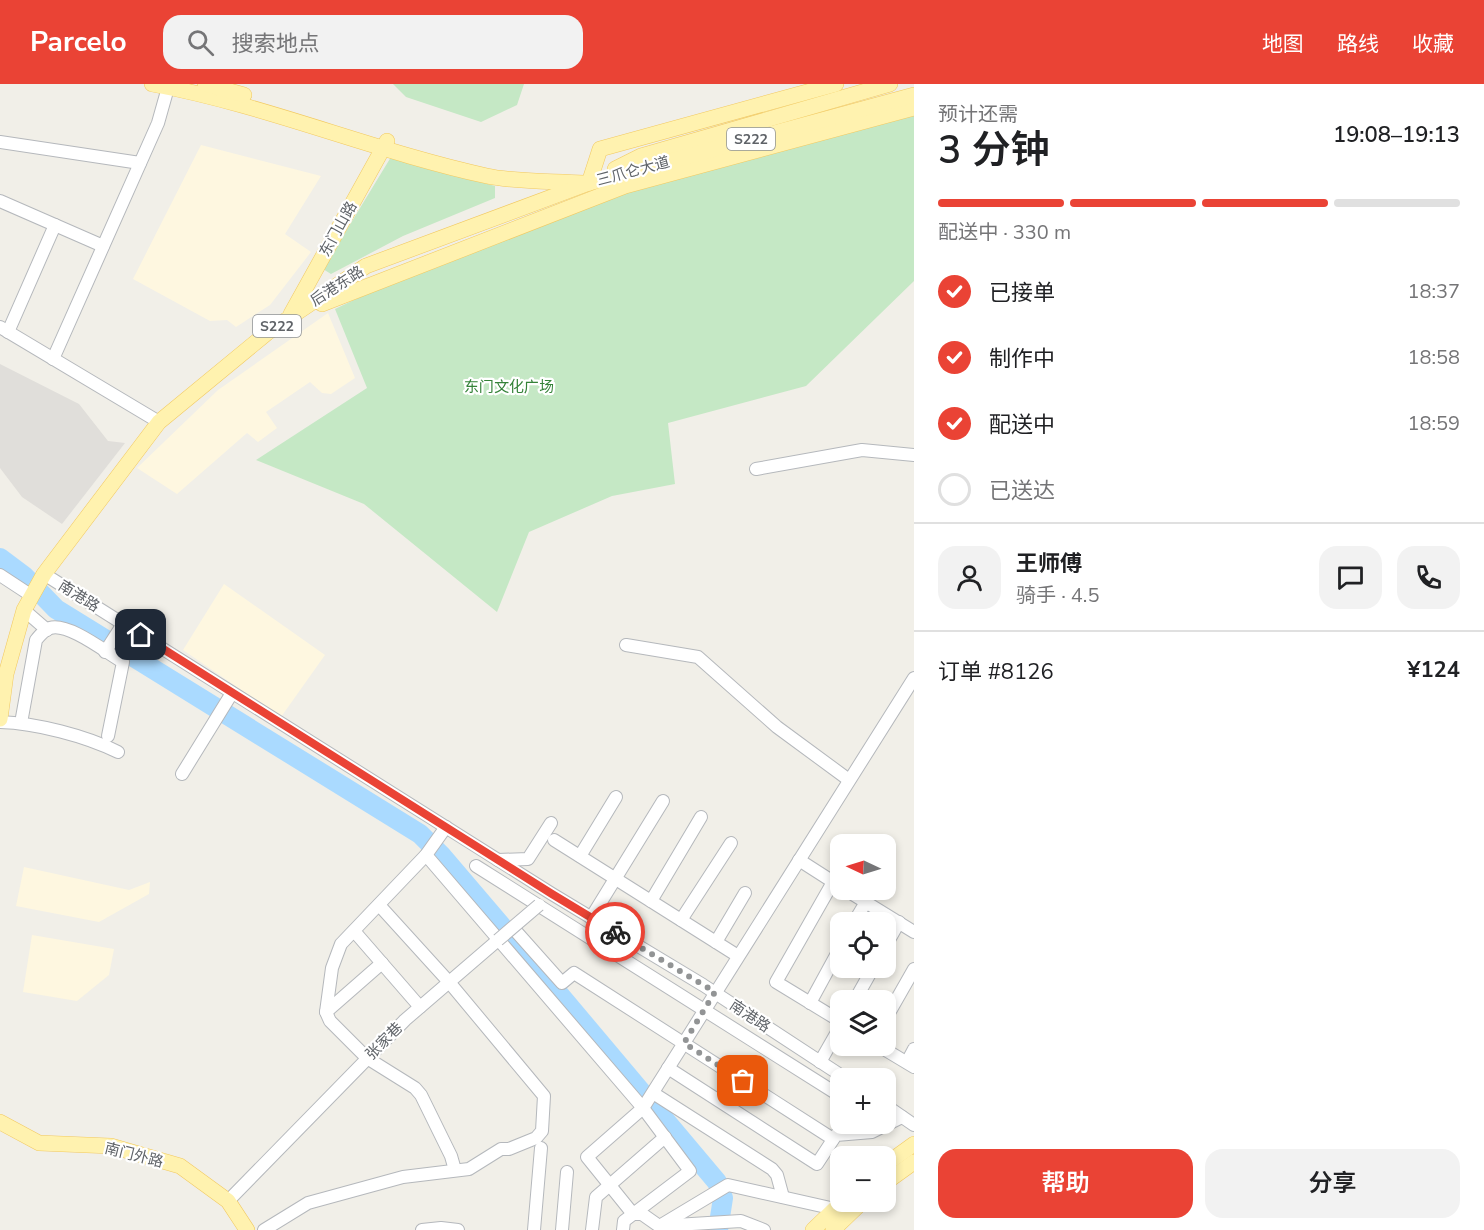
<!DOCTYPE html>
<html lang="zh">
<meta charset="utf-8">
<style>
body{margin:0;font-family:"Nunito Sans","Noto Sans SC",sans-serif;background:#f2f2f2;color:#202124;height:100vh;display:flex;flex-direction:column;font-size:22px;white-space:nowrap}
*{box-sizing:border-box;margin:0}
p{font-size:20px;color:#757577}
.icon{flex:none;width:33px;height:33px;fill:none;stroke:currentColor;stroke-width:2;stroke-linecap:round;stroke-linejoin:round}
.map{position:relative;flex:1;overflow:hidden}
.sheet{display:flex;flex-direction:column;background:#fff;width:570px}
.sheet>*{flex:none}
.needle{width:39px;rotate:274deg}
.tools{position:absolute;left:830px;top:750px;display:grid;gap:12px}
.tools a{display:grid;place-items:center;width:66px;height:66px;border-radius:12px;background:#fff;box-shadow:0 3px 9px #0003;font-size:30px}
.pin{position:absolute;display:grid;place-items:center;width:51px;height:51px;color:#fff;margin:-26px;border-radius:12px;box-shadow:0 3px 9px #0006}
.courier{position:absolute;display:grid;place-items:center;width:60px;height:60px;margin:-30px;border:4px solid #ea4335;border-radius:50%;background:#fff;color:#222;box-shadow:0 2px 8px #0007}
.headline em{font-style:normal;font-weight:600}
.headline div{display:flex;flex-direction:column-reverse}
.headline{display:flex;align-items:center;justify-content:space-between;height:102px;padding:0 24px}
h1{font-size:39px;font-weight:600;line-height:45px}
.bar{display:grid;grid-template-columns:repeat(4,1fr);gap:9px 6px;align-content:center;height:72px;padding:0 24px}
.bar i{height:8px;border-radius:4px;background:#e0e0e0}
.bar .current{background:#ea4335}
.bar p{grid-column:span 4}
.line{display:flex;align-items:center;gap:15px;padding:0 24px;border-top:2px solid #e0e0e0}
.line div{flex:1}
.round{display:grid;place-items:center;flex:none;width:63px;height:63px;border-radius:18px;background:#f2f2f2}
ol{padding:0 24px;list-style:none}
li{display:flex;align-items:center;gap:18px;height:66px}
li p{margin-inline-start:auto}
li .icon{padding:6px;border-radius:50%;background:#ea4335;color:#fff;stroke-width:4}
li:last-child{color:#757577}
li i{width:33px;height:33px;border:3px solid #e0e0e0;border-radius:50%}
.primary-button{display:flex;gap:12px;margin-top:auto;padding:12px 24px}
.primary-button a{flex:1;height:69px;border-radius:18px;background:#ea4335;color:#fff;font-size:24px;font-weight:600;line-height:69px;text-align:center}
.primary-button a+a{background:#f2f2f2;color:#202124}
header{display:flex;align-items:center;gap:36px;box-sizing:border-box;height:84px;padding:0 30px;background:#ea4335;color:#fff}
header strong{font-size:28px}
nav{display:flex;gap:33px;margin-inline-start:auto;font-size:21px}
.search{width:420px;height:54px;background:#f2f2f2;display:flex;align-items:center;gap:15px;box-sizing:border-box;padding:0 21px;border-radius:18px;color:#757577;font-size:22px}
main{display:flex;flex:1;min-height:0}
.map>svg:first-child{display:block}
.commercial{fill:#fef7e0}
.industrial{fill:#e0deda}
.green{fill:#c5e8c5}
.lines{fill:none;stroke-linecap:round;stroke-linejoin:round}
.river{stroke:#aadaff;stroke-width:20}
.minor-casing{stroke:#b5b8bc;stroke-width:14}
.major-casing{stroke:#f2c960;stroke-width:16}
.minor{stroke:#fff;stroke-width:12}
.major{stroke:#fff2af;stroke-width:15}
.minor-bridge-casing{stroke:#b5b8bc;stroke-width:14;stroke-linecap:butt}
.minor-bridge{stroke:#fff;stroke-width:12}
.done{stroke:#929495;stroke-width:6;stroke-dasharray:0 10.8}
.route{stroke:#ea4335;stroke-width:8}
.labels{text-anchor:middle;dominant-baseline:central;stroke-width:4.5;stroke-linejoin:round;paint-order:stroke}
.shield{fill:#fff;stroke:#8f9295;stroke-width:1.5}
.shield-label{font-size:14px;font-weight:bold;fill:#5f6368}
.street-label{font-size:15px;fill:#5f6368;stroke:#fff}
.park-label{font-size:15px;fill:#348238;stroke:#fff}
</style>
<header>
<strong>Parcelo</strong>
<div class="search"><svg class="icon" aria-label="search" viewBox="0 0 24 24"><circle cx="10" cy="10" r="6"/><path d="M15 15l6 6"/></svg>搜索地点</div>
<nav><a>地图</a><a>路线</a><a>收藏</a></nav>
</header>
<main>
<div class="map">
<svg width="914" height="1146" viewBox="0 0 914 1146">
<rect width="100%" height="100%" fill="#f1efe8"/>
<g class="commercial">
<path d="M201 61 321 92 285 150 311 168 270 221 236 243 227 236 210 237 133 195Z"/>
<path d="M328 229 355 294 331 310 322 309 310 298 266 328 277 344 258 358 247 349 177 410 137 384 218 306Z"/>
<path d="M224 500 325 571 281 633 183 566Z"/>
<path d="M24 783 129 806 150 798 149 810 99 838 16 822Z"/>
<path d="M32 851 114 865 109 891 77 917 23 908Z"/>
</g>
<path class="industrial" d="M0 280 79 320 108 357 125 359 62 440 22 413 0 384Z"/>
<g class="green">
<path d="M393 0H524L517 21 481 38 406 13Z"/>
<path d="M914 29V197L806 302 668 339 675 400 612 412 529 448 497 528 364 420 256 376 367 304 335 225 400 194 631 106Z"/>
<path d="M391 73 495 102V114L403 152 331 190 323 185Z"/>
</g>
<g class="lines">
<path class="river" d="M0 474 24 492 56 525 420 750 441 771 516 859 717 1098 723 1114 718 1146"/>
<g class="minor-casing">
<g id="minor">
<path d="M0 58 140 79"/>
<path d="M0 117 103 162"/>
<path d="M0 243 159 338"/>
<path d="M8 248 55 141"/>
<path d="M53 275 158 39 169 0"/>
<path d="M756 385 862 366 914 371"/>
<path d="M44 490 552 810 703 901 845 994"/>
<path d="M0 491 32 512"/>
<path d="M24 526 47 546"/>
<path d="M626 561 698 573 777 643 849 696"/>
<path d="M105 568 123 540"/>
<path d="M0 638C36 639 86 652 118 668"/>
<path d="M21 639 36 556C40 551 44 546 50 544 68 538 107 569 123 578L108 652"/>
<path d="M182 690 232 609"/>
<path d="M446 743 426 771 341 860 332 884 326 928 330 937 367 974 415 1004 421 1011 451 1072 455 1086"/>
<path d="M554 756 738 872"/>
<path d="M426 771 643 1024 690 1087 624 1137 623 1146"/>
<path d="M580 772 616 713"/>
<path d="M498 776 528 775 551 739"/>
<path d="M799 776 838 801"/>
<path d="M476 782 834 1008"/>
<path d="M833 798 776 898 840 937"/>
<path d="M846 806 914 848"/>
<path d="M651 817 701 733"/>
<path d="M591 834 663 717"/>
<path d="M681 836 731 759"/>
<path d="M854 838 866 818"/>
<path d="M513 844 562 899 574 889 833 1055"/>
<path d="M354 847 420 923"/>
<path d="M716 858 745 809"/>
<path d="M885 863 899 838"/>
<path d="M855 916 873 884"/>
<path d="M810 919 840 864"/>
<path d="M326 928 382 879"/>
<path d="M885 936 914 885"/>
<path d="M879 962 914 983"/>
<path d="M820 978 840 943"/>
<path d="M907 978 914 965"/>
<path d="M668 984 817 1080 836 1051 872 1048 902 1033"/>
<path d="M653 1009 772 1085 777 1091 783 1113"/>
<path d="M885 1021 914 1041"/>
<path d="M228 1117 405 936 498 856"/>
<path d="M663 1140 728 1101 835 1125"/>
<path d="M264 1146 308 1119 403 1093 469 1085 501 1065H509L536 1054 542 1047 544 1012 449 898 379 821"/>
<path d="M422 1146 441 1144 458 1146"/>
<path d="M534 1146 541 1064"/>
<path d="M562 1146 567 1088"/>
<path d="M592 1146 596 1113 665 1053"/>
<path d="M764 1146 741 1137 659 1142 642 1130H633L587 1073 643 1024 914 594"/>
</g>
</g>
<g class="major-casing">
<g id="major">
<path d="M152 0C266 21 373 67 487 92 514 98 554 97 583 99"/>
<path d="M205 0 244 11"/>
<path d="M615 85 641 72 890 0"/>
<path d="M589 99 600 65 836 0"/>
<path d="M322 220 625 102 914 24"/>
<path d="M291 230 387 57"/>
<path d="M0 635 6 590 24 526 44 490 159 338 267 249 289 234 366 182 589 99 914 11"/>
<path d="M0 1038 39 1059 111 1062 180 1082 228 1117 247 1146"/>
<path d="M885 1081 914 1060"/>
<path d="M885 1099 914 1078"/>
<path d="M813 1146 842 1118"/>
<path d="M833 1146 862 1118"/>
</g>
</g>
<use href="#minor" class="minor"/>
<use href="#major" class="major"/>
<g class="minor-bridge-casing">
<path id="minor-bridge" d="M498 856 539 821"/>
</g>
<use href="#minor-bridge" class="minor-bridge"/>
</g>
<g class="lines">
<path class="done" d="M615 848 715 908 684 959 743 997"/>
<path class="route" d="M141 551 552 810 615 848"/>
</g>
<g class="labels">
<g class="shield">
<rect x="727" y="44" width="48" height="22" rx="4.5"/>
<rect x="253" y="231" width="48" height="22" rx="4.5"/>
</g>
<g class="shield-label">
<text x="751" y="55">S222</text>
<text x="277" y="242">S222</text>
</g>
<g class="street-label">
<text transform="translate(633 87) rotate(-15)">三爪仑大道</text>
<text transform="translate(338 145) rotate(-61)">东门山路</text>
<text transform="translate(337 202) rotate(-33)">后港东路</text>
<text transform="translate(79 512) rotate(32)">南港路</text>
<text transform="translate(750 932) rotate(34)">南港路</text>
<text transform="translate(384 957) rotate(-45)">张家巷</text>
<text transform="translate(134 1071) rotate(14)">南门外路</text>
</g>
<g class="park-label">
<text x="509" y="303">东门文化广场</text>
</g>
</g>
</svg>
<div class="tools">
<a><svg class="needle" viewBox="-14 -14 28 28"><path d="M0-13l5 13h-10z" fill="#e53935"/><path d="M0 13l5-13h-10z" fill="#757577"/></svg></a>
<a><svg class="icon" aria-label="locate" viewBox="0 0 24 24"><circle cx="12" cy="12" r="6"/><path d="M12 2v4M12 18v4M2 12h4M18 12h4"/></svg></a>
<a><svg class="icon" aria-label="layers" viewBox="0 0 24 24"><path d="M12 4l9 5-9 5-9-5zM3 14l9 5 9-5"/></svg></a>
<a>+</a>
<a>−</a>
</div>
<div class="pin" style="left:743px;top:997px;background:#ea580c"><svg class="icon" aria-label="bag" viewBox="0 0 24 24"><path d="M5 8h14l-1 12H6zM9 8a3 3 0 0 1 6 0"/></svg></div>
<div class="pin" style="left:141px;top:551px;background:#1f2937"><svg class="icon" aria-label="home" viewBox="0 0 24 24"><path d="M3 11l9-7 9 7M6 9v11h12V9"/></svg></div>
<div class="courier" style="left:615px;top:848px"><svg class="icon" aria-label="bike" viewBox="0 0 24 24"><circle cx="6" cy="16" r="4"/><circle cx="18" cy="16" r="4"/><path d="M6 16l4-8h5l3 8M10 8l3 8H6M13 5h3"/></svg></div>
</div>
<section class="sheet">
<div class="headline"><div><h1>3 分钟</h1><p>预计还需</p></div><em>19:08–19:13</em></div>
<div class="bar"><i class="current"></i><i class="current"></i><i class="current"></i><i></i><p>配送中 · 330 m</p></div>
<ol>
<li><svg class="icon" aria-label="check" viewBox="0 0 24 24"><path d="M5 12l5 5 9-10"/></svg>已接单<p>18:37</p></li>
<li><svg class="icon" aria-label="check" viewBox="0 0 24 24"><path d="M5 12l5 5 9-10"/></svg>制作中<p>18:58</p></li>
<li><svg class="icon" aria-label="check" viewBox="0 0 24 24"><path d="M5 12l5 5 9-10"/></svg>配送中<p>18:59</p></li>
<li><i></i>已送达</li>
</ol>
<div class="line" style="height:108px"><a class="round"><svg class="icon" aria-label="person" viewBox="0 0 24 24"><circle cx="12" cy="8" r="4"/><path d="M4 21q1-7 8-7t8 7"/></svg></a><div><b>王师傅</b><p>骑手 · 4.5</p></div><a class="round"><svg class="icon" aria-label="chat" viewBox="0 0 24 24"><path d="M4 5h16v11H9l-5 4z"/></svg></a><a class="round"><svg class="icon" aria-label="phone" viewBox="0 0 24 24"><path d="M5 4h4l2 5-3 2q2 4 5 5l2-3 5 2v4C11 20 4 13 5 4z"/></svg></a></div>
<div class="line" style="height:78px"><div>订单 #8126</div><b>¥124</b></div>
<div class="primary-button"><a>帮助</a><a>分享</a></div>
</section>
</main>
